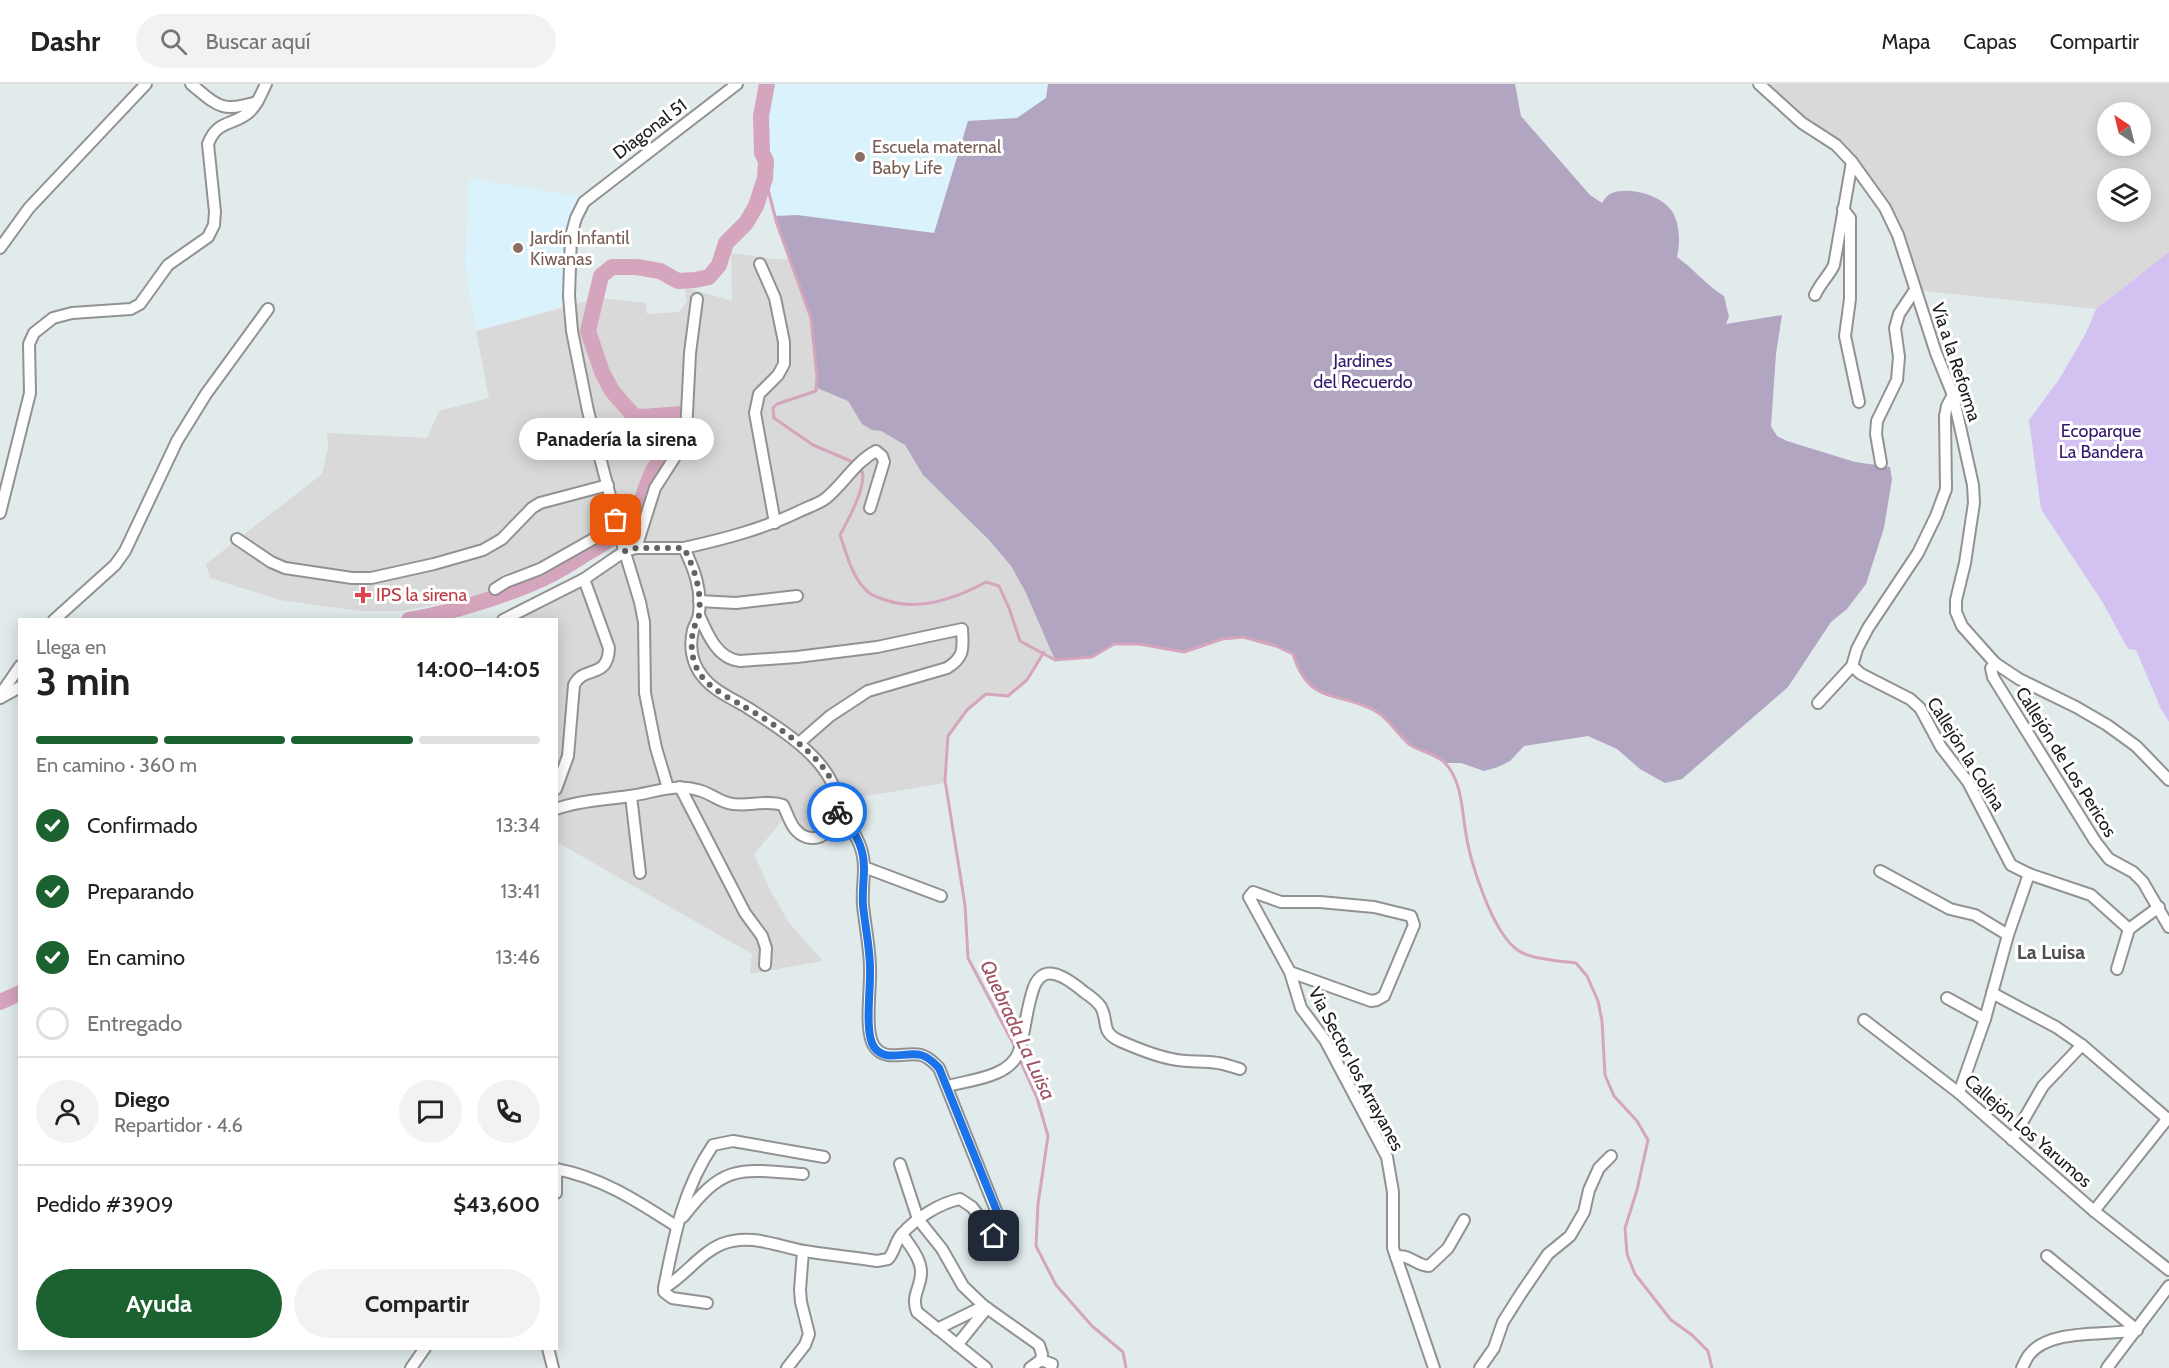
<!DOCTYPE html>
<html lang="es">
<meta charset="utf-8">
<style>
body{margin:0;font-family:Cabin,sans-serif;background:#f2f2f2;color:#222;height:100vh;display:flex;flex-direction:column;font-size:22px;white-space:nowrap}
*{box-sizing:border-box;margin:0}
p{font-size:20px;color:#767676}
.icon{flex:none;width:33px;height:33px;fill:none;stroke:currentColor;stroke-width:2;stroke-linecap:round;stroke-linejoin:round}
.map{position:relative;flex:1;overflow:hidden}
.drawer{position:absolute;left:18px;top:534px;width:540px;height:732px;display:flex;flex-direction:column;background:#fff;border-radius:0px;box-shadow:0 3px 15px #0003}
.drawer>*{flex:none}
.needle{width:39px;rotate:325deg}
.buttons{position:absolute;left:2097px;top:18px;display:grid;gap:12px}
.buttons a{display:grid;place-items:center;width:54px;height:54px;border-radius:50%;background:#fff;box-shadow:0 3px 15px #0003;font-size:30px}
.pin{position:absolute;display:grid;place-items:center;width:51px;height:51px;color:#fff;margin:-26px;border-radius:12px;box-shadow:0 3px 9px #0006}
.courier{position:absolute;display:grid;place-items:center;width:60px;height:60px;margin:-30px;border:4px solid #1a73e8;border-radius:50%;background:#fff;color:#222;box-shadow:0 2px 8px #0007}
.bubble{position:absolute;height:42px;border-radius:21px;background:#fff;box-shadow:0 3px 15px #0003;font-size:20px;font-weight:700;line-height:42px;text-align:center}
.head em{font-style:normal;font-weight:700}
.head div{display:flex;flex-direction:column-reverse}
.head{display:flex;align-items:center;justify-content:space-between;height:102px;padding:0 18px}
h1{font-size:39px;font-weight:700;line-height:45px}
.bar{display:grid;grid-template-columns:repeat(4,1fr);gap:9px 6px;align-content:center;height:72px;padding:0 18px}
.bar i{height:8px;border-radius:4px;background:#e0e0e0}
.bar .current{background:#1c6230}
.bar p{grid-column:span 4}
.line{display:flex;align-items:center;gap:15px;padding:0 18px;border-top:2px solid #e0e0e0}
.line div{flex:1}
.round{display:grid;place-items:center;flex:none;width:63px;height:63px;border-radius:32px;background:#f2f2f2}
ol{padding:0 18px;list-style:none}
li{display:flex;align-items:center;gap:18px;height:66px}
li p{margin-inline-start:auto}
li .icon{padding:6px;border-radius:50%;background:#1c6230;color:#fff;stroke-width:4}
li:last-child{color:#767676}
li i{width:33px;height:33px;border:3px solid #e0e0e0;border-radius:50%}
.cta{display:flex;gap:12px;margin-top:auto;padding:12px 18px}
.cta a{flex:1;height:69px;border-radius:36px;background:#1c6230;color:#fff;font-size:24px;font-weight:700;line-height:69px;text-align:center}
.cta a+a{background:#f2f2f2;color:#222}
header{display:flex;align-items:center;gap:36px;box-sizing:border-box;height:84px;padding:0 30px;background:#fff;border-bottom:2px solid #e0e0e0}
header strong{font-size:28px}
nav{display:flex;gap:33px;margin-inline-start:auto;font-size:21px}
.search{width:420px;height:54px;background:#f2f2f2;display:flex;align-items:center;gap:15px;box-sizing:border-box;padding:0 21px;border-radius:33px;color:#767676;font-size:22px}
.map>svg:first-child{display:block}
.residential{fill:#d8d9d8;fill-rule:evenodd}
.education{fill:#daf2fb}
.cemetery{fill:#b1a5c2}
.park{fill:#d3c1f2}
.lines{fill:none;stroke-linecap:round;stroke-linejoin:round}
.stream{stroke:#d5a5bd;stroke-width:3}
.river{stroke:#d5a5bd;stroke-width:16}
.minor-casing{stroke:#929292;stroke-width:14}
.minor{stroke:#fff;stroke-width:10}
.done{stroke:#606464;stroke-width:6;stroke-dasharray:0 10.8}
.route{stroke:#1a73e8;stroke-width:8}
.education-dot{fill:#8d6e63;stroke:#fff;stroke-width:2}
.health-dot{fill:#e0444e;stroke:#fff;stroke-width:2}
.labels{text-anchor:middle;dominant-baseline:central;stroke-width:6;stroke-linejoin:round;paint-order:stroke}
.street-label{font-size:18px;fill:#1b1b1b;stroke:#fff}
.education-label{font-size:18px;fill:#785e54;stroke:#fff;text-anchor:start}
.park-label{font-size:18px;fill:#35166c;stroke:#fff}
.health-label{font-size:18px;fill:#be3a42;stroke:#fff;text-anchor:start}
.neighbourhood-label{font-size:20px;font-weight:bold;fill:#4e4e4e;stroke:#fff}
.water-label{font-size:20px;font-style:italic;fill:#9f5263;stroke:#fff}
</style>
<header>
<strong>Dashr</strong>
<div class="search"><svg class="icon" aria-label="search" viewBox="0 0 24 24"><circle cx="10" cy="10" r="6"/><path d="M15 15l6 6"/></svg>Buscar aquí</div>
<nav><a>Mapa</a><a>Capas</a><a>Compartir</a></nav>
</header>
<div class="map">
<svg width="2169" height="1284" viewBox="0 0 2169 1284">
<rect width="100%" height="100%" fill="#e1ebeb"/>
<g class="residential">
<path d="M1759 0H2169V168L2096 225 1915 206 1898 151 1852 78ZM2108 28H2140V62H2108ZM2108 94H2140V128H2108Z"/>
<path d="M731 169 774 175H790L811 234 817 304 848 317 862 340 872 346 881 347 905 361 923 391 989 456 1011 482 1025 507 1055 576 1044 569 1027 596 1008 612 986 610 967 626 948 652 945 699 842 716 843 746 806 759 783 736 754 770 770 806 790 840 823 877 750 890 752 870 557 758 556 536 503 535 624 467 616 436 546 476 502 491 484 509 455 517 402 527H360L280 516 210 494 206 480 322 390 328 364 327 349 427 354 439 327 489 314 476 247 599 214 646 219 647 230 679 228 687 217 684 203 732 217Z"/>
</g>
<g class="education">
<path d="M767 0H1048L1046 14 1017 34 968 37 934 149 797 131 775 132 765 94 766 77 762 69 761 32Z"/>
<path d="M469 94 578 112 584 118 576 134 569 220 476 247 465 181Z"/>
</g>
<path class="cemetery" d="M1048 0H1515L1521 32 1590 111 1602 119C1605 115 1607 111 1612 109 1630 102 1666 112 1674 131 1680 143 1680 160 1677 173 1694 185 1706 201 1724 212L1729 233 1726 240 1782 231 1776 270 1771 342 1777 352 1787 357 1855 378 1890 383 1892 395 1884 444 1866 500 1847 525 1831 538 1788 603 1682 695 1665 699 1640 685 1617 665 1588 652 1524 662 1510 677 1498 683 1484 687 1461 679H1445L1410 661 1379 629 1360 620 1318 607 1306 598 1298 586 1293 570 1276 562 1243 553 1222 555 1184 568 1139 560H1114L1092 573 1055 576 1025 507 1011 482 989 456 923 391 905 361 881 347 872 346 862 340 848 317 817 304 811 234 775 132 797 131 934 149 968 37 1017 34 1046 14Z"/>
<path class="park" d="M2169 168V638L2161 625 2136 566 2128 565 2103 519 2041 425 2029 336 2060 294 2086 249 2096 225Z"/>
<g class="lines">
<g class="stream">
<path d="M765 94 777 140 811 234 817 292 816 307 777 320 773 324 774 334 813 361 853 378"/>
<path d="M862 387C867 402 848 436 840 451 847 471 852 494 868 508 871 511 877 513 880 514 915 529 955 515 986 498L999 502 1009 524 1020 557 1055 576 1092 573 1114 560H1139L1184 568 1222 555 1243 553 1276 562 1293 570C1310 624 1339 605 1377 628 1390 636 1398 651 1409 660 1420 668 1436 669 1445 679 1461 696 1462 723 1465 744 1469 775 1492 850 1519 867 1532 875 1560 877 1576 879L1587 892 1598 917 1602 937 1605 991 1614 1012 1637 1037 1648 1056 1637 1106 1625 1144 1627 1170 1635 1190 1671 1236 1692 1251 1708 1267 1712 1284"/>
<path d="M1016 965 968 874 965 821 945 696 948 652 967 626 986 610 1008 612 1027 596 1044 568"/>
<path d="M1019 974 1037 1014 1048 1052 1038 1120 1036 1162 1056 1201 1092 1242 1123 1268 1126 1284"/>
</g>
<g class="river">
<path d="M409 536C454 528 512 510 552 490 566 483 579 474 592 466 604 459 620 451 629 440 644 423 644 397 658 379 668 366 695 348 680 330L644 333 634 332 612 307 602 288 588 247 601 192 612 183H636L660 187 678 197 695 196 709 193 719 181 726 159 746 139 756 122 765 94 766 77 762 69 761 32 767 0"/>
<path d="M0 918 20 909"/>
</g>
<g class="minor-casing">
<g id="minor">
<path d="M191 0C218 22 221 29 257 18"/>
<path d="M1759 0 1802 39 1836 61 1852 78 1885 124 1898 151 1936 269 1953 311 1973 401 1974 419 1965 479 1956 516V528L1962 542 1995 579 2019 595 2076 623 2107 641 2136 662 2169 696"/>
<path d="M1843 125 1850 134V215L1845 252 1859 318"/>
<path d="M0 164 29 124 146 0"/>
<path d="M760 180 775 214 784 258V280L778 291 759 310 755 329 775 439"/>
<path d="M1815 211C1820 199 1829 192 1834 181L1852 78"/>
<path d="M1881 379 1876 350 1877 337 1897 296 1899 273 1895 244 1899 230 1915 206"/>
<path d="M0 429 30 309 29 260 34 249 53 234 72 229 131 225 140 220 168 181 208 153 214 141 215 128 208 60C217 36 232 42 248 29 257 22 261 10 266 0"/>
<path d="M237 455 271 478 285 484 352 494H371L434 480 483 466 502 455 532 424 540 419 608 401"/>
<path d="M636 464 655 404 680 365 686 349 690 269 697 215"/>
<path d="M684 464C724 455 763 445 800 427 808 423 818 420 825 415 843 401 855 378 876 367L882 372 884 378 870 424"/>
<path d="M495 505 506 498 540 485 618 441"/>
<path d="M699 517 736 519 797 512"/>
<path d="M699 531C707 549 717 575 740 577L797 573 877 563 962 545C963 564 965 573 947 584L868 607 830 632 799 659"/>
<path d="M54 536 115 481 125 467 177 357 206 310 268 225"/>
<path d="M503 536 584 495 625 467 636 464H684C694 485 702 505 699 529 699 535 695 540 693 546 689 563 692 580 703 593 714 607 733 615 748 624 782 646 848 685 836 734 831 753 809 762 795 745 790 739 787 729 783 721 763 715 746 724 728 719 717 716 708 708 698 706 674 699 653 709 629 712 605 716 580 716 556 725"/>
<path d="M1995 579 1991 584 1993 593 2095 757 2109 775 2133 788 2143 798 2169 843"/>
<path d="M1852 582 1861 590 1910 615 1920 624 1941 663 1968 698 2011 781 2029 790 2008 851 1985 935 1959 1009"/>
<path d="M0 611 20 582"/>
<path d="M0 614 20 603"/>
<path d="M1818 619 1852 582 1857 565 1868 544 1918 469 1936 432 1946 405 1945 332 1947 322 1953 311"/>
<path d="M680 703 745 829 762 852 766 864 765 881"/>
<path d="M668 704 656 664 645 609 644 538 640 518 623 462 588 327 572 247 569 212 571 152 576 134 584 118 737 0"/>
<path d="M556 705 568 672 574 601C583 581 608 596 609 564L584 495"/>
<path d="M631 712 640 789"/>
<path d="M864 783 941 812"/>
<path d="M1880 787 1950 825 1975 831 2008 851"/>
<path d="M2029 790 2091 811 2129 845"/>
<path d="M2117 885 2129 845 2159 823"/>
<path d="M1290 888 1371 917 1377 916 1384 912 1414 841 1411 832 1374 823 1320 818H1281L1253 808 1249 813 1290 888 1301 924 1325 956 1387 1073 1393 1108V1164L1434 1284"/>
<path d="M1992 909 2056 943 2082 961 2169 1036"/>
<path d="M1947 914 1985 935"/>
<path d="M1864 936 1959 1009 2094 1127 2169 1186"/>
<path d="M948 1002C970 996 1011 993 1019 967 1025 948 1026 928 1032 909 1041 875 1066 893 1084 908 1090 912 1097 917 1101 923 1109 938 1100 948 1120 957 1136 964 1155 972 1172 975 1187 979 1203 976 1218 979 1225 980 1233 983 1240 985"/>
<path d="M2012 1056 2043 1002 2082 961"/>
<path d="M824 1073 733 1057 713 1061C683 1105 674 1153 664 1204 685 1192 700 1169 722 1160 750 1149 777 1162 804 1167 828 1171 853 1173 877 1177L888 1175C895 1168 895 1157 902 1150 916 1134 940 1119 960 1115L972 1123 994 1152 998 1154 1003 1153 1005 1149 939 984C934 979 929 973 921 971 906 967 885 979 874 962 864 947 871 904 870 885 870 864 865 842 863 821 862 808 864 796 864 784 864 760 852 744 837 728"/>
<path d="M900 1080 918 1135 942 1165 963 1202 984 1222 1039 1261 1042 1270 1041 1276 1030 1284"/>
<path d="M556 1085C603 1094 637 1117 676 1142"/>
<path d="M556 1090V1109"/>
<path d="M2094 1127 2168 1034"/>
<path d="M683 1133C724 1079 740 1085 803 1090"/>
<path d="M902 1150C909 1161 922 1175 921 1190 920 1205 911 1212 917 1228L986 1284"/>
<path d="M2047 1172 2137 1246"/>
<path d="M1396 1173C1409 1169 1416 1182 1429 1182L1448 1164 1464 1136"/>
<path d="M664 1204V1208L672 1214 707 1219"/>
<path d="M937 1245 984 1222"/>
<path d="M957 1261 987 1224"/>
<path d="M548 1264 553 1284"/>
<path d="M1041 1276 1052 1280 1051 1284"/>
<path d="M411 1284 425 1264"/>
<path d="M787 1284 805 1261 809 1250 801 1218 800 1206 803 1167"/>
<path d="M1480 1284 1494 1264 1503 1238 1520 1211 1548 1170 1570 1152 1584 1128 1589 1106 1599 1084 1611 1072"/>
<path d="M2022 1284C2024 1280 2026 1275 2029 1271 2049 1244 2106 1252 2137 1246"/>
<path d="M2107 1284 2169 1202"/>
</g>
</g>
<use href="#minor" class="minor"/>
</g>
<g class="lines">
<path class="done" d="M616 436 625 467 636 464H684C694 484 702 506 699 530 699 536 694 541 693 547 690 564 692 581 703 594 714 607 731 615 745 623 771 638 824 672 833 701 836 710 836 719 837 728"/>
<path class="route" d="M837 728C853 745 864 760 864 784 864 797 862 809 863 821 865 842 870 864 870 885 871 904 864 948 874 963 885 979 906 967 921 971 929 973 934 979 939 984L1004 1145 1003 1154H998L994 1152"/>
</g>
<g class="education-dot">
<circle cx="860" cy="73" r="6"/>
<circle cx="518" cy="164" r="6"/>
</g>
<path class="health-dot" d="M360 502h6v6h6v6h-6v6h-6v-6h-6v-6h6z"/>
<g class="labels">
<g class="street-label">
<text transform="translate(650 45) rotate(-37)">Diagonal 51</text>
<text transform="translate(1956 278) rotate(72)">Vía a la Reforma</text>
<text transform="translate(1966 670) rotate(58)">Callejón la Colina</text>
<text transform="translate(2066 678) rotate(58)">Callejón de Los Pericos</text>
<text transform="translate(1356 985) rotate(62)">Via Sector los Arrayanes</text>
<text transform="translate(2028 1047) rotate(41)">Callejón Los Yarumos</text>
</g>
<g class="education-label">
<text x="872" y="63">Escuela maternal<tspan x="872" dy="21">Baby Life</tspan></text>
<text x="530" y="154">Jardín Infantil<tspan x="530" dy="21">Kiwanas</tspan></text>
</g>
<g class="park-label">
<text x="1363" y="277">Jardines<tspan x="1363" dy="21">del Recuerdo</tspan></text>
<text x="2101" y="347">Ecoparque<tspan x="2101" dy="21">La Bandera</tspan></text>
</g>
<g class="health-label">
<text x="376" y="511">IPS la sirena</text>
</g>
<g class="neighbourhood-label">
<text x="2051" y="868">La Luisa</text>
</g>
<g class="water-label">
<text transform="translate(1018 946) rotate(65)">Quebrada La Luisa</text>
</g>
</g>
</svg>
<div class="buttons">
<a><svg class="needle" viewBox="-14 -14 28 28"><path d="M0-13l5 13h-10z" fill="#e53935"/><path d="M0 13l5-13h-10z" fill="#767676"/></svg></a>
<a><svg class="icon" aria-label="layers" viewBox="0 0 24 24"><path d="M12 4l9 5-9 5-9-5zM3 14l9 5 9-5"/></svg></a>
</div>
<div class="pin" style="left:616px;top:436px;background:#ea580c"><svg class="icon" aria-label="bag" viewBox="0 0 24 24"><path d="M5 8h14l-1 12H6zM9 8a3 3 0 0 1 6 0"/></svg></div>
<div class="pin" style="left:994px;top:1152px;background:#1f2937"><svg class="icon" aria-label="home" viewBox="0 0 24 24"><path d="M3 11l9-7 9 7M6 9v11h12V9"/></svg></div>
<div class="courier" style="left:837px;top:728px"><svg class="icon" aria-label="bike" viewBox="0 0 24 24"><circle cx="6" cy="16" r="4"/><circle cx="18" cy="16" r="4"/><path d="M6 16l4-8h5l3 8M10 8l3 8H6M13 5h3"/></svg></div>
<div class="bubble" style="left:519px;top:334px;width:195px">Panadería la sirena</div>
<section class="drawer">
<div class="head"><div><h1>3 min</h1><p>Llega en</p></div><em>14:00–14:05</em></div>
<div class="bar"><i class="current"></i><i class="current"></i><i class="current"></i><i></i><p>En camino · 360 m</p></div>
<ol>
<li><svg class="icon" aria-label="check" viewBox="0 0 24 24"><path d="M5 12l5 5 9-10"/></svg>Confirmado<p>13:34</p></li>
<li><svg class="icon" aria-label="check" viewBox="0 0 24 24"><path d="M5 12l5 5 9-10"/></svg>Preparando<p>13:41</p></li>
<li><svg class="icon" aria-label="check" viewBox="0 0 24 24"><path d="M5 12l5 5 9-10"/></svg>En camino<p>13:46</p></li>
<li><i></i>Entregado</li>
</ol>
<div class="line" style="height:108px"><a class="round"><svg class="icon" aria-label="person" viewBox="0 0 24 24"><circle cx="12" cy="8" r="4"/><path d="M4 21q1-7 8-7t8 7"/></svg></a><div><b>Diego</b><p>Repartidor · 4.6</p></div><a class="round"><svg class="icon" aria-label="chat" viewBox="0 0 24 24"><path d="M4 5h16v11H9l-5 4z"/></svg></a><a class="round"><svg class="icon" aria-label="phone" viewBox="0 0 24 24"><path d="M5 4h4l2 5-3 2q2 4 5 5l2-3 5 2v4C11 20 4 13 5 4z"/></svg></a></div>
<div class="line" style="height:78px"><div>Pedido #3909</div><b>$43,600</b></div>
<div class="cta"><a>Ayuda</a><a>Compartir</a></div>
</section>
</div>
